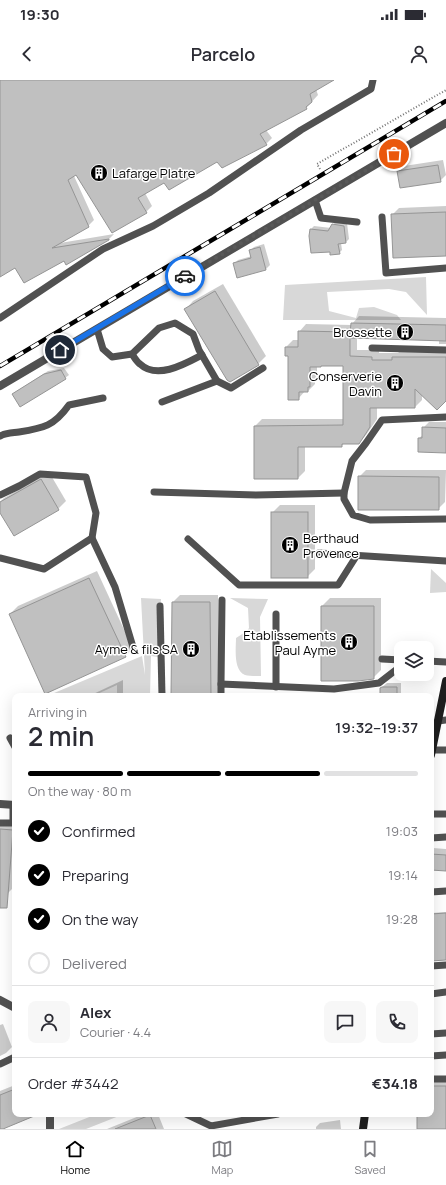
<!DOCTYPE html>
<meta charset="utf-8">
<style>
body{margin:0;font-family:Manrope,sans-serif;background:#f7f7f7;color:#2b2b33;height:100vh;display:flex;flex-direction:column;font-size:15px;white-space:nowrap}
*{box-sizing:border-box;margin:0}
p{font-size:13px;color:#7c7c81}
.icon{flex:none;width:22px;height:22px;fill:none;stroke:currentColor;stroke-width:2;stroke-linecap:round;stroke-linejoin:round}
.map{position:relative;flex:1;overflow:hidden}
.side{position:absolute;left:12px;top:613px;width:422px;height:424px;display:flex;flex-direction:column;background:#fff;border-radius:8px;box-shadow:0 4px 16px #0002}
.side>*{flex:none}
.buttons{position:absolute;left:394px;top:561px;display:grid;gap:8px}
.buttons a{display:grid;place-items:center;width:40px;height:40px;border-radius:8px;background:#fff;box-shadow:0 4px 16px #0002;font-size:20px}
.pin{position:absolute;display:grid;place-items:center;width:34px;height:34px;color:#fff;margin:-17px;border:2px solid #fff;border-radius:50%;box-shadow:0 1px 4px #0007}
.courier{position:absolute;display:grid;place-items:center;width:40px;height:40px;margin:-20px;border:3px solid #1a73e8;border-radius:50%;background:#fff;color:#222;box-shadow:0 1px 5px #0007}
.summary em{font-style:normal;font-weight:600}
.summary div{display:flex;flex-direction:column-reverse}
.summary{display:flex;align-items:center;justify-content:space-between;height:68px;padding:0 16px}
h1{font-size:26px;font-weight:600;line-height:30px}
.bar{display:grid;grid-template-columns:repeat(4,1fr);gap:6px 4px;align-content:center;height:48px;padding:0 16px}
.bar i{height:5px;border-radius:3px;background:#e1e1e2}
.bar .active{background:#000}
.bar p{grid-column:span 4}
.line{display:flex;align-items:center;gap:10px;padding:0 16px;border-top:1px solid #e1e1e2}
.line div{flex:1}
.round{display:grid;place-items:center;flex:none;width:42px;height:42px;border-radius:8px;background:#f7f7f7}
ol{padding:0 16px;list-style:none}
li{display:flex;align-items:center;gap:12px;height:44px}
li p{margin-inline-start:auto}
li .icon{padding:4px;border-radius:50%;background:#000;color:#fff;stroke-width:4}
li:last-child{color:#7c7c81}
li i{width:22px;height:22px;border:2px solid #e1e1e2;border-radius:50%}
.status{display:flex;justify-content:space-between;align-items:center;height:28px;padding:0 20px;background:#fff;direction:ltr}
.status svg{height:11px;fill:currentColor}
header{display:flex;justify-content:space-between;align-items:center;height:52px;padding:0 16px;background:#fff;font-size:18px;font-weight:600}
.dock{display:flex;justify-content:space-around;align-items:center;height:56px;border-top:1px solid #e1e1e2;background:#fff;font-size:11px;color:#7c7c81}
.dock a{display:grid;justify-items:center;gap:2px}
.dock .active{color:#000}
.map>svg:first-child{display:block}
.green{fill:#d8d8d8}
.shadow{fill:#0003}
.building{fill:#c0c0c0;stroke:#959595}
.lines{fill:none;stroke-linecap:round;stroke-linejoin:round}
.path{stroke:#737373;stroke-width:2;stroke-dasharray:1 2;stroke-linecap:butt}
.lane{stroke:#515151;stroke-width:7}
.street{stroke:#515151;stroke-width:8}
.secondary{stroke:#1e1e1e;stroke-width:8}
.rail-casing{stroke:#000;stroke-width:4.5}
.rail{stroke:#fff;stroke-width:3;stroke-dasharray:9;stroke-linecap:butt}
.done{stroke:#595959;stroke-width:4;stroke-dasharray:0 7.2}
.route{stroke:#1a73e8;stroke-width:5}
.labels{text-anchor:middle;dominant-baseline:central;stroke-width:3;stroke-linejoin:round;paint-order:stroke}
.poi-label{font-size:13px;fill:#000;stroke:#fff;text-anchor:end}
</style>
<div class="status"><b>19:30</b><svg viewBox="0 0 49 12"><path d="M0 12V9h3v3zM5 12V6h3v6zM10 12V3h3v9zM15 12V0h3v12zM26 1h20v11H26zM47 4h2v5h-2z"/></svg></div>
<header><svg class="icon" aria-label="back" viewBox="0 0 24 24"><path d="M15 5l-7 7 7 7"/></svg>Parcelo<svg class="icon" aria-label="person" viewBox="0 0 24 24"><circle cx="12" cy="8" r="4"/><path d="M4 21q1-7 8-7t8 7"/></svg></header>
<div class="map">
<svg width="446" height="1049" viewBox="0 0 446 1049">
<rect width="100%" height="100%" fill="#fff"/>
<g class="green">
<path d="M426 197 427 235 406 212 389 209 327 212 329 231 356 238 359 228 374 227 397 235 401 240H283L285 205Z"/>
<path d="M431 489 446 503V512L430 513Z"/>
<path d="M141 518 161 519 158 577 151 576 150 616H117V605L93 616H47L142 576 145 595Z"/>
<path d="M230 518 268 519 260 537 261 596C256 596 249 596 245 595 233 590 236 568 236 558L247 551 249 548 248 528Z"/>
<path d="M97 1034H124L86 1049H59Z"/>
</g>
<g class="shadow">
<path d="M0 0H332L316 9 318 15 306 28 266 50 272 58 266 64 218 80 164 102 145 113 152 126 146 132 77 94 74 96 94 140 88 146 60 163 114 154 109 159 66 183 64 180 16 186 0 196Z"/>
<path d="M443 80 446 95 440 101 398 92 404 86Z"/>
<path d="M446 126V175L392 135 399 128Z"/>
<path d="M336 141 347 143 349 159 346 162 341 163 342 170 339 173 331 171 311 149 314 146 331 148Z"/>
<path d="M264 164 270 185 266 189 238 197 234 184 238 180 252 176 250 171 254 167Z"/>
<path d="M223 204 266 276 258 284 230 301 186 229 193 221Z"/>
<path d="M359 236 446 238V264H439V260L357 257V270H379V273H398L401 270 446 268V320L422 314V320L415 327H377V339L366 355 359 363H345L341 366H305V391L298 398 255 346 262 339H344V285H322L321 286H317V299L315 301V304L308 311H305L298 319 286 267 293 260H299V252L306 244 352 245V244Z"/>
<path d="M64 288 69 295 65 298 20 325 13 314 17 311 48 291Z"/>
<path d="M429 342H446V372L419 358 423 355V348Z"/>
<path d="M366 390H446L445 422 438 429 359 397Z"/>
<path d="M49 392 66 421 58 429 0 432V422L4 418Z"/>
<path d="M280 425H315V489L307 497 272 433Z"/>
<path d="M97 491 133 569 125 576 10 534 18 526Z"/>
<path d="M180 515H218V616H172L173 522Z"/>
<path d="M330 518H381V590L373 598 322 526Z"/>
<path d="M123 600V616H89Z"/>
<path d="M387 603H401V613L397 616H381V608Z"/>
<path d="M0 741 15 742V806L8 813H0Z"/>
<path d="M433 768 446 769V790L431 789V770Z"/>
<path d="M446 832V879L431 880V833Z"/>
<path d="M3 944 12 967 6 973 0 976V945Z"/>
<path d="M431 999 446 1000V1049H418V1034H431Z"/>
<path d="M15 1005V1034H35L0 1049V1011Z"/>
<path d="M144 1034H158L164 1049H107Z"/>
<path d="M213 1034H237L214 1037Z"/>
<path d="M340 1040 341 1049H316V1047L320 1043Z"/>
</g>
<g class="building">
<path d="M0 0H334L310 14 312 22 306 27 307 29 260 54 267 65 222 88 217 82 169 110 164 103 138 118 147 133 112 153 76 95 68 100 89 147 52 168 109 159V160L66 185 64 181 24 203 15 188 0 197Z"/>
<path d="M438 85 441 102 400 108 397 91Z"/>
<path d="M446 132V176L393 178 391 134Z"/>
<path d="M332 144 344 146 346 163 338 164 340 174 330 175V172L311 173 309 156 310 149 328 151Z"/>
<path d="M260 167 266 190 237 198 233 183 251 178 249 170Z"/>
<path d="M215 211 259 285 230 302 227 300 184 229Z"/>
<path d="M351 243 446 245V261L350 258V276L372 277V280H392V277H446V321L437 330 415 309V328H370V347L359 364H342V367H298V399H254V346L343 345V286H321V287H310V307H308V312H299V320H288V276H285V267H298V251L350 252V254Z"/>
<path d="M61 290 66 299 20 327 12 314 44 294Z"/>
<path d="M422 347 446 348V373L418 372V358H422Z"/>
<path d="M358 396 439 397V430H358Z"/>
<path d="M41 399 59 430 14 456 0 433V422Z"/>
<rect x="271" y="432" width="37" height="66"/>
<path d="M89 498 126 577 45 614 9 534Z"/>
<path d="M172 522H210L211 616H171Z"/>
<path d="M321 526H374V599L358 601H321Z"/>
<path d="M382 607H397V616H380V608Z"/>
<path d="M0 749 13 750 7 828H0Z"/>
<path d="M431 774 446 775V791L431 790Z"/>
<path d="M446 833V880L431 881V834Z"/>
<path d="M431 1006H446V1049H417V1034H431Z"/>
<path d="M15 1009V1034H39L3 1049H0V1015Z"/>
<path d="M150 1035 156 1049H115Z"/>
</g>
<g class="lines">
<path class="path" d="M320 89 317 84 446 10"/>
<g class="lane">
<path d="M315 120 321 138 357 142"/>
<path d="M382 137 386 193 446 188"/>
<path d="M0 238 103 169 153 146 209 113 301 50 371 9 373 0"/>
<path d="M97 249 103 269 112 277 132 274 159 248 175 243 193 254 199 270 217 301 231 308 263 288"/>
<path d="M372 268 446 270"/>
<path d="M132 274C134 277 137 282 140 284 157 300 185 284 202 275"/>
<path d="M162 322 217 301"/>
<path d="M446 337 382 340 366 363 352 381 344 413V419L353 435 370 440 446 439"/>
<path d="M0 356C6 353 12 353 19 352 44 348 54 346 69 325L103 318"/>
<path d="M154 412 256 415 344 413"/>
<path d="M0 415 19 406 40 394 86 397 96 433 92 458 44 489 0 478"/>
<path d="M92 458 115 507 133 567"/>
<path d="M188 459 239 505H338L357 475"/>
<path d="M319 473 446 481"/>
<path d="M160 526 162 616"/>
<path d="M276 534V607"/>
<path d="M382 579 401 580"/>
<path d="M427 581 446 582"/>
<path d="M221 604 222 520"/>
<path d="M221 616V604L334 609 379 603 401 586"/>
<path d="M438 641 446 640"/>
<path d="M10 658 15 667"/>
<path d="M432 670H446"/>
<path d="M431 734H446"/>
<path d="M0 743H13V725"/>
<path d="M431 758 446 757"/>
<path d="M431 812 446 811"/>
<path d="M431 886 446 885"/>
<path d="M431 914 446 912"/>
<path d="M431 954 446 953"/>
<path d="M431 976 446 975"/>
<path d="M0 984 15 977"/>
<path d="M431 999H446"/>
<path d="M186 1034 211 1046 278 1034"/>
</g>
<g class="street">
<path d="M0 306 446 43"/>
<path d="M0 724 15 725"/>
<path d="M0 920 15 928"/>
<path d="M50 1049V1034"/>
</g>
<g class="secondary">
<path d="M431 675 446 601"/>
<path d="M363 1049 365 1034"/>
</g>
<g class="rail-casing">
<path id="rail" d="M0 286 446 21"/>
</g>
<use href="#rail" class="rail"/>
</g>
<g class="lines">
<path class="done" d="M185 196 394 74"/>
<path class="route" d="M60 270 185 196"/>
</g>
<defs>
<g id="building-disc" transform="scale(0.9)"><circle r="9.5" fill="#000" stroke="#fff"/><path d="M-4-6H4V6H1V3H-1V6H-4ZM-2.5-4.3h1.7v1.8h-1.7ZM.8-4.3h1.7v1.8H.8ZM-2.5-1h1.7V.8h-1.7ZM.8-1h1.7V.8H.8Z" fill="#fff"/></g>
</defs>
<g fill-rule="evenodd">
<use href="#building-disc" x="99" y="93"/>
<use href="#building-disc" x="405" y="252"/>
<use href="#building-disc" x="395" y="303"/>
<use href="#building-disc" x="290" y="465"/>
<use href="#building-disc" x="349" y="562"/>
<use href="#building-disc" x="191" y="569"/>
</g>
<g class="labels">
<g class="poi-label">
<text x="112" y="93" text-anchor="start">Lafarge Platre</text>
<text x="392" y="252">Brossette</text>
<text x="382" y="296">Conserverie<tspan x="382" dy="15">Davin</tspan></text>
<text x="303" y="458" text-anchor="start">Berthaud<tspan x="303" dy="15">Provence</tspan></text>
<text x="336" y="555">Etablissements<tspan x="336" dy="15">Paul Ayme</tspan></text>
<text x="178" y="569">Ayme &amp; fils SA</text>
</g>
</g>
</svg>
<div class="buttons">
<a><svg class="icon" aria-label="layers" viewBox="0 0 24 24"><path d="M12 4l9 5-9 5-9-5zM3 14l9 5 9-5"/></svg></a>
</div>
<div class="pin" style="left:394px;top:74px;background:#ea580c"><svg class="icon" aria-label="bag" viewBox="0 0 24 24"><path d="M5 8h14l-1 12H6zM9 8a3 3 0 0 1 6 0"/></svg></div>
<div class="pin" style="left:60px;top:270px;background:#1f2937"><svg class="icon" aria-label="home" viewBox="0 0 24 24"><path d="M3 11l9-7 9 7M6 9v11h12V9"/></svg></div>
<div class="courier" style="left:185px;top:196px"><svg class="icon" aria-label="car" viewBox="0 0 24 24"><path d="M5 17H2v-5l4-1 3-4h7l3 4 3 1v5h-3M9 17h6M6 11h13"/><circle cx="7" cy="17" r="2"/><circle cx="17" cy="17" r="2"/></svg></div>
<section class="side">
<div class="summary"><div><h1>2 min</h1><p>Arriving in</p></div><em>19:32–19:37</em></div>
<div class="bar"><i class="active"></i><i class="active"></i><i class="active"></i><i></i><p>On the way · 80 m</p></div>
<ol>
<li><svg class="icon" aria-label="check" viewBox="0 0 24 24"><path d="M5 12l5 5 9-10"/></svg>Confirmed<p>19:03</p></li>
<li><svg class="icon" aria-label="check" viewBox="0 0 24 24"><path d="M5 12l5 5 9-10"/></svg>Preparing<p>19:14</p></li>
<li><svg class="icon" aria-label="check" viewBox="0 0 24 24"><path d="M5 12l5 5 9-10"/></svg>On the way<p>19:28</p></li>
<li><i></i>Delivered</li>
</ol>
<div class="line" style="height:72px"><a class="round"><svg class="icon" aria-label="person" viewBox="0 0 24 24"><circle cx="12" cy="8" r="4"/><path d="M4 21q1-7 8-7t8 7"/></svg></a><div><b>Alex</b><p>Courier · 4.4</p></div><a class="round"><svg class="icon" aria-label="chat" viewBox="0 0 24 24"><path d="M4 5h16v11H9l-5 4z"/></svg></a><a class="round"><svg class="icon" aria-label="phone" viewBox="0 0 24 24"><path d="M5 4h4l2 5-3 2q2 4 5 5l2-3 5 2v4C11 20 4 13 5 4z"/></svg></a></div>
<div class="line" style="height:52px"><div>Order #3442</div><b>€34.18</b></div>
</section>
</div>
<nav class="dock">
<a class="active"><svg class="icon" aria-label="home" viewBox="0 0 24 24"><path d="M3 11l9-7 9 7M6 9v11h12V9"/></svg>Home</a>
<a><svg class="icon" aria-label="map" viewBox="0 0 24 24"><path d="M3 6l6-2 6 2 6-2v14l-6 2-6-2-6 2zM9 4v14M15 6v14"/></svg>Map</a>
<a><svg class="icon" aria-label="saved" viewBox="0 0 24 24"><path d="M7 4h10v16l-5-4-5 4z"/></svg>Saved</a>
</nav>
